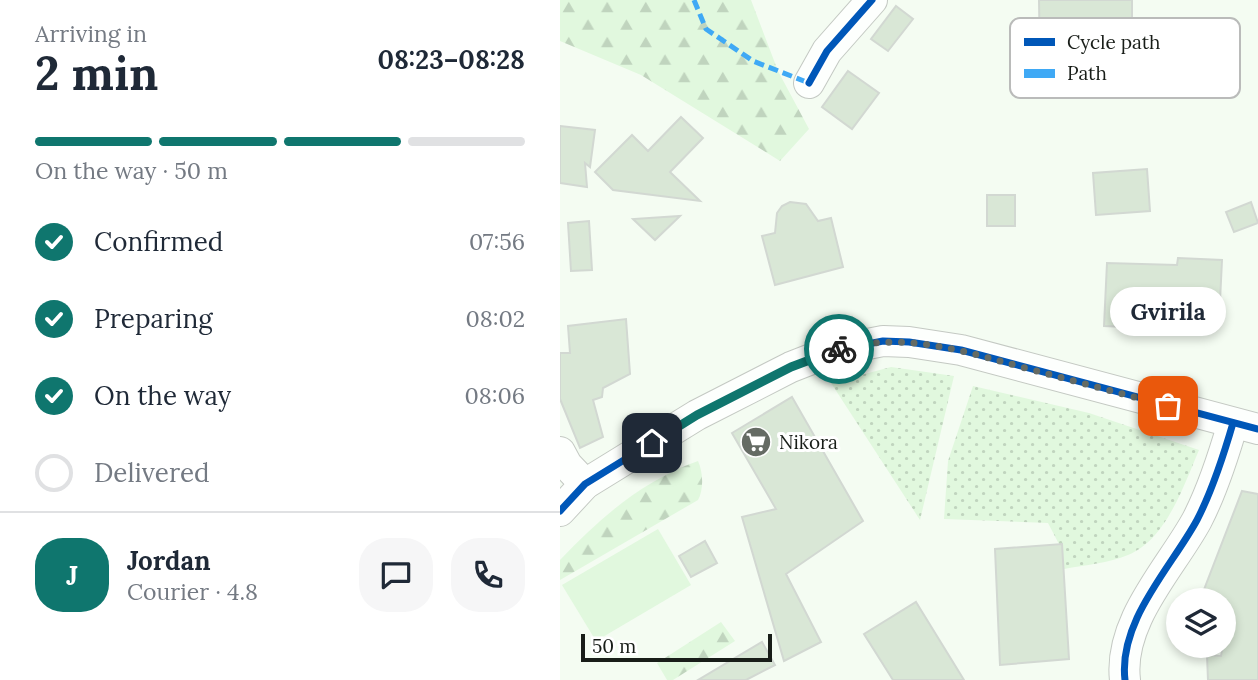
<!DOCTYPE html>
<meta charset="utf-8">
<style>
body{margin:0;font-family:Lora,serif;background:#f6f6f7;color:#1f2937;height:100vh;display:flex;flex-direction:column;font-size:26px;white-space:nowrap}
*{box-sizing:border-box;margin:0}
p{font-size:23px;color:#747a83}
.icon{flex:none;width:38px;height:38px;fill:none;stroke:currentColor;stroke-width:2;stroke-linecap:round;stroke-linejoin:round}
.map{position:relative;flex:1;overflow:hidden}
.panel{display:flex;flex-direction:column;background:#fff;width:560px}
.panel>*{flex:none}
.tools{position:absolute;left:606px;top:588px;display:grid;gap:14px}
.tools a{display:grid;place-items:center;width:70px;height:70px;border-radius:50%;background:#fff;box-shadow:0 4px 10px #0003;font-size:35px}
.scale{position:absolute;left:21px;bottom:18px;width:191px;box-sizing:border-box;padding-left:7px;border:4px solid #181d18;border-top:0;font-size:19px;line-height:24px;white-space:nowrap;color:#181d18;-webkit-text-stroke:5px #fff;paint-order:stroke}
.pin{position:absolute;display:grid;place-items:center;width:60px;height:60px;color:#fff;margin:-30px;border-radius:14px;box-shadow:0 4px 10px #0006}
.courier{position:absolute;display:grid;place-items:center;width:70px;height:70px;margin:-35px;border:5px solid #0f766e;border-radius:50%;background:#fff;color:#222;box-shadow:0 2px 9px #0007}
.bubble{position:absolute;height:49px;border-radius:24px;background:#fff;box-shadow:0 4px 10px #0003;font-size:23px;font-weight:700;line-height:49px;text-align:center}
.head em{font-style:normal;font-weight:700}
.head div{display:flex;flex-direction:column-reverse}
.head{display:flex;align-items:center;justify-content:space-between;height:119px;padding:0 35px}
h1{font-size:46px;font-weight:700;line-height:52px}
.bar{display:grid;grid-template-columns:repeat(4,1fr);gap:10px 7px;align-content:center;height:84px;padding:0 35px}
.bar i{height:9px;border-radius:5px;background:#e0e1e3}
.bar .current{background:#0f766e}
.bar p{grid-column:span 4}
.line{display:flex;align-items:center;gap:18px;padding:0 35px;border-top:2px solid #e0e1e3}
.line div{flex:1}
.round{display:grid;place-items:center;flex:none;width:74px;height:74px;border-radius:28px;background:#f6f6f7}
ol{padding:0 35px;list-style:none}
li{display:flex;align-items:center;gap:21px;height:77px}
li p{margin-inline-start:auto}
li .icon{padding:7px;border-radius:50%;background:#0f766e;color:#fff;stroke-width:4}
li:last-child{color:#747a83}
li i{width:38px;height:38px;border:4px solid #e0e1e3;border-radius:50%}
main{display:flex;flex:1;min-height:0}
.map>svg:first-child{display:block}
.forest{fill:url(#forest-firs)}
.park{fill:url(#park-dots)}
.garden{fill:#e1f8de}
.building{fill:#d9e7d6;stroke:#d2d8d2;stroke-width:2}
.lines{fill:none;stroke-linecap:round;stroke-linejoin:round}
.minor-casing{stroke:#c4c9c3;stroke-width:32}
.minor{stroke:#fdfffd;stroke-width:30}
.quiet{stroke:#3fa9f5;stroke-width:5;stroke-dasharray:10 5;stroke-linecap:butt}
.cycleway-casing{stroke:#fff;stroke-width:11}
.cycleway{stroke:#0057b8;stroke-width:7}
.done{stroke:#656b64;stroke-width:7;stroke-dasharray:0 12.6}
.route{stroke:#0f766e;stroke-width:9}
.labels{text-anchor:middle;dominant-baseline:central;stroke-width:6;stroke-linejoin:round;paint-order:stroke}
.poi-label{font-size:19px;fill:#181d18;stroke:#fff;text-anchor:start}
.key{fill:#fff;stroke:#babbba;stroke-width:2}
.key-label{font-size:19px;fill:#181d18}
</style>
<main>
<section class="panel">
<div class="head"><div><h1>2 min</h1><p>Arriving in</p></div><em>08:23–08:28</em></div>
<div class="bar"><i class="current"></i><i class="current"></i><i class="current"></i><i></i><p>On the way · 50 m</p></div>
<ol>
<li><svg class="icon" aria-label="check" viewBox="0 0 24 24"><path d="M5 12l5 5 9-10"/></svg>Confirmed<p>07:56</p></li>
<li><svg class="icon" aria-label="check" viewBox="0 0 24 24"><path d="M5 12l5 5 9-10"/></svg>Preparing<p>08:02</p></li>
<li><svg class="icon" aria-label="check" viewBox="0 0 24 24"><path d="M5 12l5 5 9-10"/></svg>On the way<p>08:06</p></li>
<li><i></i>Delivered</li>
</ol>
<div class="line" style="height:126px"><b class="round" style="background:#0f766e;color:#fff">J</b><div><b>Jordan</b><p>Courier · 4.8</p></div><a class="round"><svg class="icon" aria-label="chat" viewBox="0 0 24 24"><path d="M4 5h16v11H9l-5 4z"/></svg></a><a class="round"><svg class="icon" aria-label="phone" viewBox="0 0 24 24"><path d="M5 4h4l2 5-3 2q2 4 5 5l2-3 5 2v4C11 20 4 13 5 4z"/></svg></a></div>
</section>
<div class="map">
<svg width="698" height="680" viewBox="0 0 698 680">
<defs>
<pattern id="forest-firs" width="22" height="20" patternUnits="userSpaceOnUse" patternTransform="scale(1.75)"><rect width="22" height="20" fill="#e1f8de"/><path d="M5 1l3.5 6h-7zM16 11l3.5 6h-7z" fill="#c0d4be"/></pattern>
<pattern id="park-dots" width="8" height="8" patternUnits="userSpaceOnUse" patternTransform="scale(1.75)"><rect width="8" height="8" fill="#e1f8de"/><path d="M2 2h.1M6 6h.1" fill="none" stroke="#c0d4be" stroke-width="1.8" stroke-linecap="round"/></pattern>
</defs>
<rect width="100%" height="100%" fill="#f4fcf2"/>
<g class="forest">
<path d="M0 0H191L218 71 249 129 220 161 81 75 0 41Z"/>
<path d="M138 461C143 472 144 489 138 500L0 580V560C41 517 82 481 138 461Z"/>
<path d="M161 622 175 641 113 680H107L97 663Z"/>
</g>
<g class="park">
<path d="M331 367 394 376 360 520 271 383Z"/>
<path d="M413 386 529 413 639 450C624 485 606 540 568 555 549 563 525 565 504 569L501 548 488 523 384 519 388 461Z"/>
</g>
<path class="garden" d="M98 529 131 585 36 641 2 585Z"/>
<g class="building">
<path d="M479 0H572V46H522V65L480 66Z"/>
<path d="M336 6 353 19 328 51 311 39Z"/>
<path d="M288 71 319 93 292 129 262 107Z"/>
<path d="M121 117 143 138 110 172 140 201 53 190 35 172 72 135 88 151Z"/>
<path d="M0 126 35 130 30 167 25 163 27 187 0 183Z"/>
<path d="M587 169 590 211 536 215 533 173Z"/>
<rect x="427" y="195" width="28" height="31"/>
<path d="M230 202 246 204 258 221 271 218 283 267 215 285 202 236 215 233 217 213 222 206Z"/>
<path d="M691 202 698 223 674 232 666 212Z"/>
<path d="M120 216 95 240 73 219Z"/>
<path d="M29 221 32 270 11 271 8 223Z"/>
<path d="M618 258 662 260 659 322 589 319V328L544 326 547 263 617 265Z"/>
<path d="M66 319 70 374 43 388 42 397 33 400 43 437 20 448 0 399V353H10L8 326Z"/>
<path d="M232 397 303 521 226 574 261 642 224 661 182 517 216 509 172 433Z"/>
<path d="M682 491 698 494V680H648L647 655 661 656 663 646V600H640Z"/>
<path d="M145 541 157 563 131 577 119 556Z"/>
<path d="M502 544 509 659 440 665 435 549Z"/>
<path d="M356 602 404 680H333L304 634Z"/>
<path d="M202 642 215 665 186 680H138Z"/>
</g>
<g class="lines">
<g class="minor-casing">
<g id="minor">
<path d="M249 83 267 51 312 0"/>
<path d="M0 452 7 465 25 484"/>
<path d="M0 511 25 484 137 415 231 367 272 351 323 341 349 342 401 350 698 429"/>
<path d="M565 680C558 621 611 568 637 520 652 491 664 454 673 423"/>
</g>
</g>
<use href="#minor" class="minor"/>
<path class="quiet" d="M134 0 146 29 193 61 249 83"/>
<g class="cycleway-casing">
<g id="cycleway">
<path d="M249 83 267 51 312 0"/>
<path d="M0 511 25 484 137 415 231 367 272 351 323 341 349 342 401 350 698 429"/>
<path d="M565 680C558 621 611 568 637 520 652 491 664 454 673 423"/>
</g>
</g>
<use href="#cycleway" class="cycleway"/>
</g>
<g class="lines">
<path class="done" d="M279 349C348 331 406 352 473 370 518 382 563 394 608 406"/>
<path class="route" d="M92 443 137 415 231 367 279 349"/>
</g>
<defs>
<g id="supermarket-disc" transform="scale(1.575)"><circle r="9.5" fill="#656b64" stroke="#fff"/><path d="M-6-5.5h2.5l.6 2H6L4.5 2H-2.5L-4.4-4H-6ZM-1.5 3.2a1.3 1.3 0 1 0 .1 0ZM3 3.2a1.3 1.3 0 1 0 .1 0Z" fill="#fff"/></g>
</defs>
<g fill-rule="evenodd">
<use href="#supermarket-disc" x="196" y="442"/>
</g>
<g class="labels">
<g class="poi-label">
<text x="219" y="442">Nikora</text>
</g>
</g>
<rect x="450" y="18" width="230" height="80" rx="10" class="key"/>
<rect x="464" y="38" width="31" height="8" fill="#0057b8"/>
<rect x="464" y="69" width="31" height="9" fill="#3fa9f5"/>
<g class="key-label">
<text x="507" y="49">Cycle path</text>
<text x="507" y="80">Path</text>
</g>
</svg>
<div class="tools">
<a><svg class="icon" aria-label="layers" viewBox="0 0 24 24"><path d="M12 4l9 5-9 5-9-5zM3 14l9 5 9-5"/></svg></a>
</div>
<div class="scale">50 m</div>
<div class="pin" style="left:608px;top:406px;background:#ea580c"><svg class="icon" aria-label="bag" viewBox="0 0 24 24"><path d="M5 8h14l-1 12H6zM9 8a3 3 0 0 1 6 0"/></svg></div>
<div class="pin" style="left:92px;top:443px;background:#1f2937"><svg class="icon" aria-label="home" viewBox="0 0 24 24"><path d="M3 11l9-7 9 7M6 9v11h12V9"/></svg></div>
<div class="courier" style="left:279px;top:349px"><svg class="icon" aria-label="bike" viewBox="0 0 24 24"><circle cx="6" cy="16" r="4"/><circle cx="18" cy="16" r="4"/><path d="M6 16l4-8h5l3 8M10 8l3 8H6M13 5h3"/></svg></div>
<div class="bubble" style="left:550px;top:287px;width:116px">Gvirila</div>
</div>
</main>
